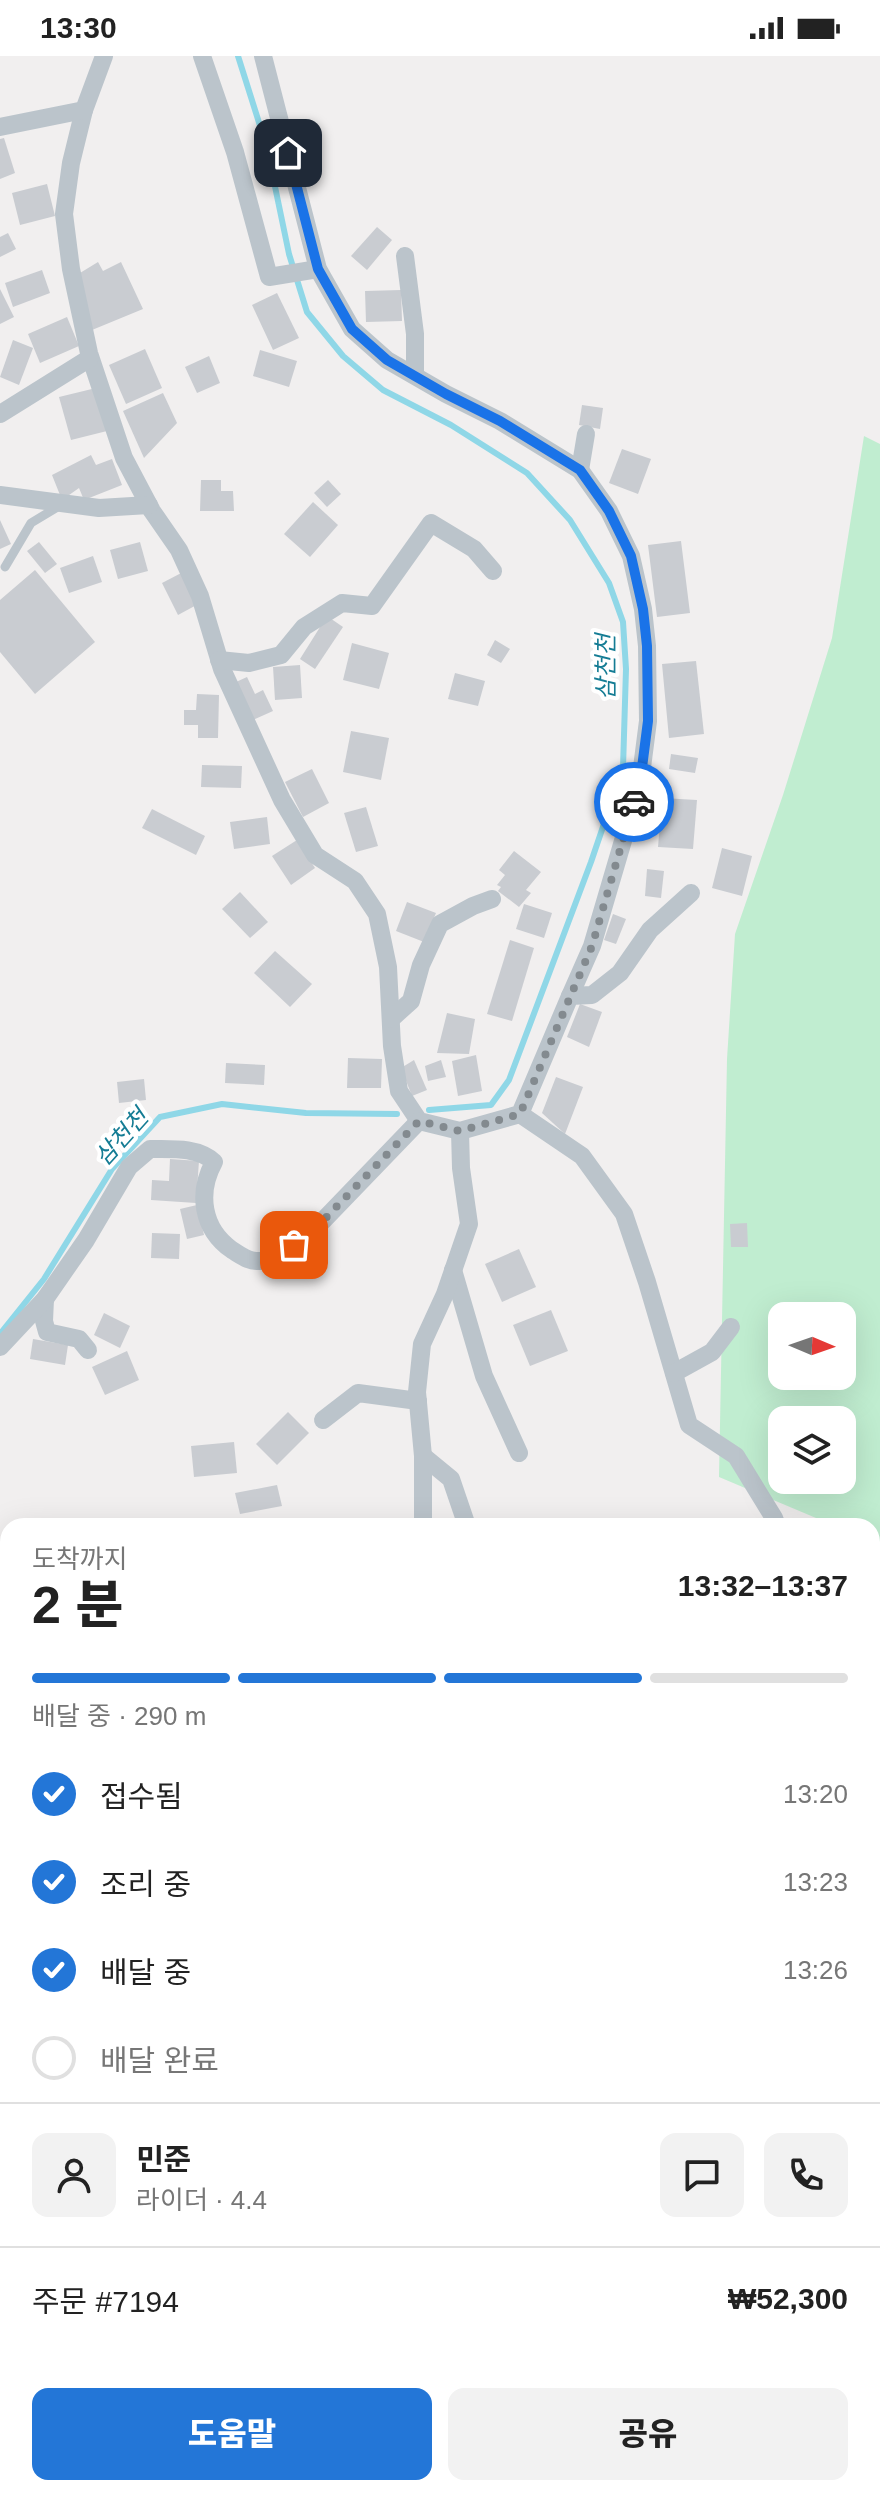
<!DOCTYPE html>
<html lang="ko">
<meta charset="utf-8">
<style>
body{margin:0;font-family:Helvetica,"Noto Sans KR",sans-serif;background:#f2f2f2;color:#222;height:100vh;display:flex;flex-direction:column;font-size:30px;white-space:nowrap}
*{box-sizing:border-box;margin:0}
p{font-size:26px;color:#767676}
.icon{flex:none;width:44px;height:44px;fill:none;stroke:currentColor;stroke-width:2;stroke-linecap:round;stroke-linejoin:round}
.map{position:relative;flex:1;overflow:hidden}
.sheet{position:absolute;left:0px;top:1462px;width:880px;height:978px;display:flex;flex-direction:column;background:#fff;border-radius:24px 24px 0 0;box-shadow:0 8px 32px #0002}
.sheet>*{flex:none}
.needle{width:52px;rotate:92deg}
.tools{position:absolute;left:768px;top:1246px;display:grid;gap:16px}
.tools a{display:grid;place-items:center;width:88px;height:88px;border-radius:16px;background:#fff;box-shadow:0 8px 32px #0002;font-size:40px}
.pin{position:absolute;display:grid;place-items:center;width:68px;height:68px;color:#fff;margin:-34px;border-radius:16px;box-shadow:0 4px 12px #0006}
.courier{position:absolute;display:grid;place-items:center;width:80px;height:80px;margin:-40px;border:6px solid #1a73e8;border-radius:50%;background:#fff;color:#222;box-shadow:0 2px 10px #0007}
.summary em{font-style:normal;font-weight:800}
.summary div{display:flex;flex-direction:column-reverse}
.summary{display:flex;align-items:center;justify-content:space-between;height:136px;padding:0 32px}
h1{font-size:52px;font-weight:800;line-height:60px}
.bar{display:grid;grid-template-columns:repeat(4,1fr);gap:12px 8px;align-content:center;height:96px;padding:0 32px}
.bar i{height:10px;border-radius:6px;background:#e0e0e0}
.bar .on{background:#2376d7}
.bar p{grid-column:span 4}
.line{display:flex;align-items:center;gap:20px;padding:0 32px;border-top:2px solid #e0e0e0}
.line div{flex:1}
.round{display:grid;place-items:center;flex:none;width:84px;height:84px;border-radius:16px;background:#f2f2f2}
ol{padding:0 32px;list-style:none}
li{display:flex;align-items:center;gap:24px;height:88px}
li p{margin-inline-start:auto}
li .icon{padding:8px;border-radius:50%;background:#2376d7;color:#fff;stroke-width:4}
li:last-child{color:#767676}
li i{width:44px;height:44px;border:4px solid #e0e0e0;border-radius:50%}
.button{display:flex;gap:16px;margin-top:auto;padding:16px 32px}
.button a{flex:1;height:92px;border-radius:16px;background:#2376d7;color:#fff;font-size:32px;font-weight:800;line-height:92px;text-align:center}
.button a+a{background:#f2f2f2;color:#222}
.status{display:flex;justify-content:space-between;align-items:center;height:56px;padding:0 40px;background:#fff;direction:ltr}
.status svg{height:22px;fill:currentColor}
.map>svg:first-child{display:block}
.green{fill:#c0edd0;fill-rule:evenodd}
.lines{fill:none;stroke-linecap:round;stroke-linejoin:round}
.stream{stroke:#8fd7e7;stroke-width:6}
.building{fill:#c9ccd1}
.lane{stroke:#bbc4cb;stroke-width:9}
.street{stroke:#bbc4cb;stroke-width:18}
.done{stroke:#838a8f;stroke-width:8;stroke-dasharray:0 14.4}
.route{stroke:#1a73e8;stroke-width:10}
.labels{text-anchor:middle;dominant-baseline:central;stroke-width:8;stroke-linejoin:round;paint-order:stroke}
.water-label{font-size:24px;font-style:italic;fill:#147c94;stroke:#fff}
</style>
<div class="status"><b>13:30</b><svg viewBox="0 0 49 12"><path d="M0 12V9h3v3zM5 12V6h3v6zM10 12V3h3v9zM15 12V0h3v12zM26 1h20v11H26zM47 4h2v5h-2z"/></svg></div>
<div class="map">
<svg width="880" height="2439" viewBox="0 0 880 2439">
<rect width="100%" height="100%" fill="#f1efef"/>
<g class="green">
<path d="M864 380 880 388V1489L872 1486V1470H835L719 1421 727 1003 735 878 783 739 832 582ZM782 1260H842V1320H782ZM782 1364H842V1424H782Z"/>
<path d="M0 2206 8 2212V2432H562L570 2439H0Z"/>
</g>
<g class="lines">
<g class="stream">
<path d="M238 0 267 92 289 198 307 256 343 300 383 334 451 369 527 417 570 464 609 527 623 566 626 613 623 712 591 806 509 1024 491 1049 429 1054"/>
<path d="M0 1278 44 1223 112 1113 160 1061 222 1048 306 1057 397 1058"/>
</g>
</g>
<g class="building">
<path d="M4 82 15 117 0 123V83Z"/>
<path d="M47 128 55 160 20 169 12 137Z"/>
<path d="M377 171 392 184 367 214 351 200Z"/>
<path d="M8 177 16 193 0 201V181Z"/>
<path d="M98 206 103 215 121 206 143 253 92 274 80 217Z"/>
<path d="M42 214 50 237 13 251 5 227Z"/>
<path d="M0 233 14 261 0 268Z"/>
<path d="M401 234 402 265 366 266 365 235Z"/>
<path d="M277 237 299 282 273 294 252 249Z"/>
<path d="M67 261 79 290 40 307 28 278Z"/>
<path d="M13 284 33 292 19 329 0 321Z"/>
<path d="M145 293 162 332 126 348 109 309Z"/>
<path d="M260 294 297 305 289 331 253 320Z"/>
<path d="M209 300 220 327 197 337 185 311Z"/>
<path d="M96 332 107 375 71 384 59 341Z"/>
<path d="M163 337 177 367 144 402 123 355Z"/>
<path d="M582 349 603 352 600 373 579 369Z"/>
<path d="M622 393 651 403 638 438 609 427Z"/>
<path d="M91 399 96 409 112 403 122 429 84 444 79 432 62 444 52 419Z"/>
<path d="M201 424H221V435H233L234 455H200Z"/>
<path d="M328 424 341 438 327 451 314 437Z"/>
<path d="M313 446 338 469 310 501 284 478Z"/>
<path d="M0 464 11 488 0 493Z"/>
<path d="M681 485 690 557 657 561 648 489Z"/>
<path d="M39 486 57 508 45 517 27 495Z"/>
<path d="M140 486 148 515 118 523 110 494Z"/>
<path d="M93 500 102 526 69 537 60 512Z"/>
<path d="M35 514 95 586 35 638 0 596V544Z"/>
<path d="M187 514 202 546 178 559 162 527Z"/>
<path d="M327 560 343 571 315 613 300 603Z"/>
<path d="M495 584 510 593 501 607 487 599Z"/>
<path d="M352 587 389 597 379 633 343 624Z"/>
<path d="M696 605 704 678 669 682 662 608Z"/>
<path d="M300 609 302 642 275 644 273 611Z"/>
<path d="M455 617 485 625 478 650 448 643Z"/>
<path d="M247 621 255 638 263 634 273 655 253 664 236 626Z"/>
<path d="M197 638 219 639 218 682H198V669H184V654H196Z"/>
<path d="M351 675 389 682 381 724 343 716Z"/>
<path d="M671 698 698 702 695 717 669 713Z"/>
<path d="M202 709 242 710 241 732 201 731Z"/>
<path d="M312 713 329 747 303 761 285 726Z"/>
<path d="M662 742 697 744 693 793 658 791Z"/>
<path d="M366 751 378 790 356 796 344 757Z"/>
<path d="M152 753 205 780 196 799 142 772Z"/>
<path d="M267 761 270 788 234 793 230 766Z"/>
<path d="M297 784 315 812 291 829 272 800Z"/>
<path d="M722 792 752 800 742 840 712 832Z"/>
<path d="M514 795 541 816 526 834 531 837 519 851 498 835 501 831 497 829 505 819 499 814Z"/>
<path d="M647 813 664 815 661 842 645 840Z"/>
<path d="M240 836 268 866 250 882 222 853Z"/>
<path d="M407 846 436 857 424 886 396 875Z"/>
<path d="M524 848 552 857 544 882 516 873Z"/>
<path d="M613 858 626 863 616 888 604 884Z"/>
<path d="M510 884 534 892 512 965 487 958Z"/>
<path d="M275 895 312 928 290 951 254 917Z"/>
<path d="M580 948 602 956 589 991 567 981Z"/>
<path d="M447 957 475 963 469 998 437 997Z"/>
<path d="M476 999 482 1035 458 1040 452 1005Z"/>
<path d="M348 1002 382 1003 381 1032H347Z"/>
<path d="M414 1004 427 1034 412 1040 401 1012Z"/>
<path d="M441 1004 446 1021 428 1025 425 1010Z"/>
<path d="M226 1007 265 1009 264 1029 225 1027Z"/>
<path d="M556 1021 583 1031 565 1078 542 1057Z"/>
<path d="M144 1023 146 1044 119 1047 117 1026Z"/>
<path d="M170 1103 199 1105 196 1147 151 1144 152 1124 169 1125Z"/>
<path d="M197 1149 204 1179 187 1183 180 1153Z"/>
<path d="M747 1167 748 1191H731L730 1168Z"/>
<path d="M152 1177 180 1178 179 1203 151 1202Z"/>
<path d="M519 1193 536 1231 502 1246 485 1208Z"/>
<path d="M551 1254 568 1295 530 1310 513 1269Z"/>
<path d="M104 1257 130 1270 120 1292 94 1279Z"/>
<path d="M33 1283 68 1289 65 1309 30 1303Z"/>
<path d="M127 1295 139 1324 105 1339 92 1311Z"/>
<path d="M288 1356 309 1377 277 1409 256 1388Z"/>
<path d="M234 1386 237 1417 194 1421 191 1390Z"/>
<path d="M277 1429 282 1450 240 1458 235 1437Z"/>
</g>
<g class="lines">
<path class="lane" d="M5 511 31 467 61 449"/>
<g class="street">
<path d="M202 0 235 96 269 221 318 213"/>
<path d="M263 0 318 213 352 273 387 304 446 338 500 365 580 414 609 455 631 500 643 553 647 590 648 665 640 727 592 890 570 940"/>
<path d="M84 54 71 107 64 158 71 213 89 297 124 402 152 455 179 494 200 540 222 613 282 744 315 799 355 825 377 858 388 911 392 990 399 1035 419 1065 460 1075 520 1058 570 940 592 939 620 917 650 874 691 837"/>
<path d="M0 71 84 54 104 0"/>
<path d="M405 200 415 278V319"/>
<path d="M0 358 90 302"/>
<path d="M580 414 586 378"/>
<path d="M0 439 99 452 149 449"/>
<path d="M219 604 249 607 281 599 304 571 342 547 372 550 431 467 474 493 493 515"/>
<path d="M391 963 411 945 421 909 440 868 473 850 492 843"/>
<path d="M520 1058 582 1100 624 1158 647 1226 689 1369 736 1400 774 1462 777 1470"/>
<path d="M453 1214 484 1320 519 1397"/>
<path d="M45 1243 44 1265 47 1276 79 1283 88 1294"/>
<path d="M0 1291 45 1243 86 1184 129 1111 150 1093C172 1093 198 1091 214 1106 197 1137 202 1173 232 1194 242 1200 249 1206 261 1205 277 1203 301 1184 314 1174L419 1065"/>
<path d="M674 1317 712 1296 731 1271"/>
<path d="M323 1364 358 1337 418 1345"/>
<path d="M423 1400 451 1423 467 1470"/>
<path d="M423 1470V1400L417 1336 422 1288 445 1238 469 1168 461 1112 460 1075"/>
<path d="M872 1653 880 1661"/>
<path d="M0 1861 8 1855"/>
<path d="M872 2148 880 2147"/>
<path d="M0 2298 8 2292"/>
</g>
</g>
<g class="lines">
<path class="done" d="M294 1189 314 1174 419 1065 460 1075 520 1058 592 890 634 746"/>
<path class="route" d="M288 97 318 213 352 273 387 304 446 338 500 365 580 414 609 455 631 500 643 553 647 590 648 665 640 727 634 746"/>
</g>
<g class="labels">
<g class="water-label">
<text transform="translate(605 611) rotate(-90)">삼천천</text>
<text transform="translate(121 1081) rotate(-48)">삼천천</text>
</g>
</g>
</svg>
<div class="tools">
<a><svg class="needle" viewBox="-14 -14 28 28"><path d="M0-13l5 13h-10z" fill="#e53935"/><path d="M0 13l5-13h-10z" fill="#767676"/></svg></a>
<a><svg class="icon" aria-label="layers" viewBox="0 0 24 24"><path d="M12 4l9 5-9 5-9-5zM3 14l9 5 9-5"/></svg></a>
</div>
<div class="pin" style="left:294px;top:1189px;background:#ea580c"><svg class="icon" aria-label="bag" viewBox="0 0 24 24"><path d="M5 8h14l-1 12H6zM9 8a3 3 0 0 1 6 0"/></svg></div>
<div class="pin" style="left:288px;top:97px;background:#1f2937"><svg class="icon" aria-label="home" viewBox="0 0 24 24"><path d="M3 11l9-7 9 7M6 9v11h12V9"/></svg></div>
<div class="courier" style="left:634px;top:746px"><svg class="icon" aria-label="car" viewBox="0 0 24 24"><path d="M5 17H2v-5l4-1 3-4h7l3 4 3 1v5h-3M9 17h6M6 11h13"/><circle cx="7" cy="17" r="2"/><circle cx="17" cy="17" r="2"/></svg></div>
<section class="sheet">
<div class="summary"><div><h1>2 분</h1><p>도착까지</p></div><em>13:32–13:37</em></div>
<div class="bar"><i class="on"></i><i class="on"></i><i class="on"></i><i></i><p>배달 중 · 290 m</p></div>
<ol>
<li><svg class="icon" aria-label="check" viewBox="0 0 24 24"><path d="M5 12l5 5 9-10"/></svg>접수됨<p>13:20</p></li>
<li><svg class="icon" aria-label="check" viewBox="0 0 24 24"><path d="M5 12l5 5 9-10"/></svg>조리 중<p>13:23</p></li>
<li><svg class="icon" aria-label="check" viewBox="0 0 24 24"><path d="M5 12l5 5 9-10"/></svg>배달 중<p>13:26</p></li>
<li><i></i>배달 완료</li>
</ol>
<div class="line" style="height:144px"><a class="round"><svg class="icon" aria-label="person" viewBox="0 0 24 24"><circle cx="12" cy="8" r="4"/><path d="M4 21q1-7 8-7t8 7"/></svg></a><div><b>민준</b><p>라이더 · 4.4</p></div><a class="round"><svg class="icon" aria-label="chat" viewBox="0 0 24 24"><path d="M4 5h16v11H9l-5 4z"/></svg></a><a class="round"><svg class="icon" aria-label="phone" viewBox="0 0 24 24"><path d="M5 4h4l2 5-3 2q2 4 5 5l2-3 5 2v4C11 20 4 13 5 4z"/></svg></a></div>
<div class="line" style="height:104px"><div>주문 #7194</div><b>₩52,300</b></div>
<div class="button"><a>도움말</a><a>공유</a></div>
</section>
</div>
